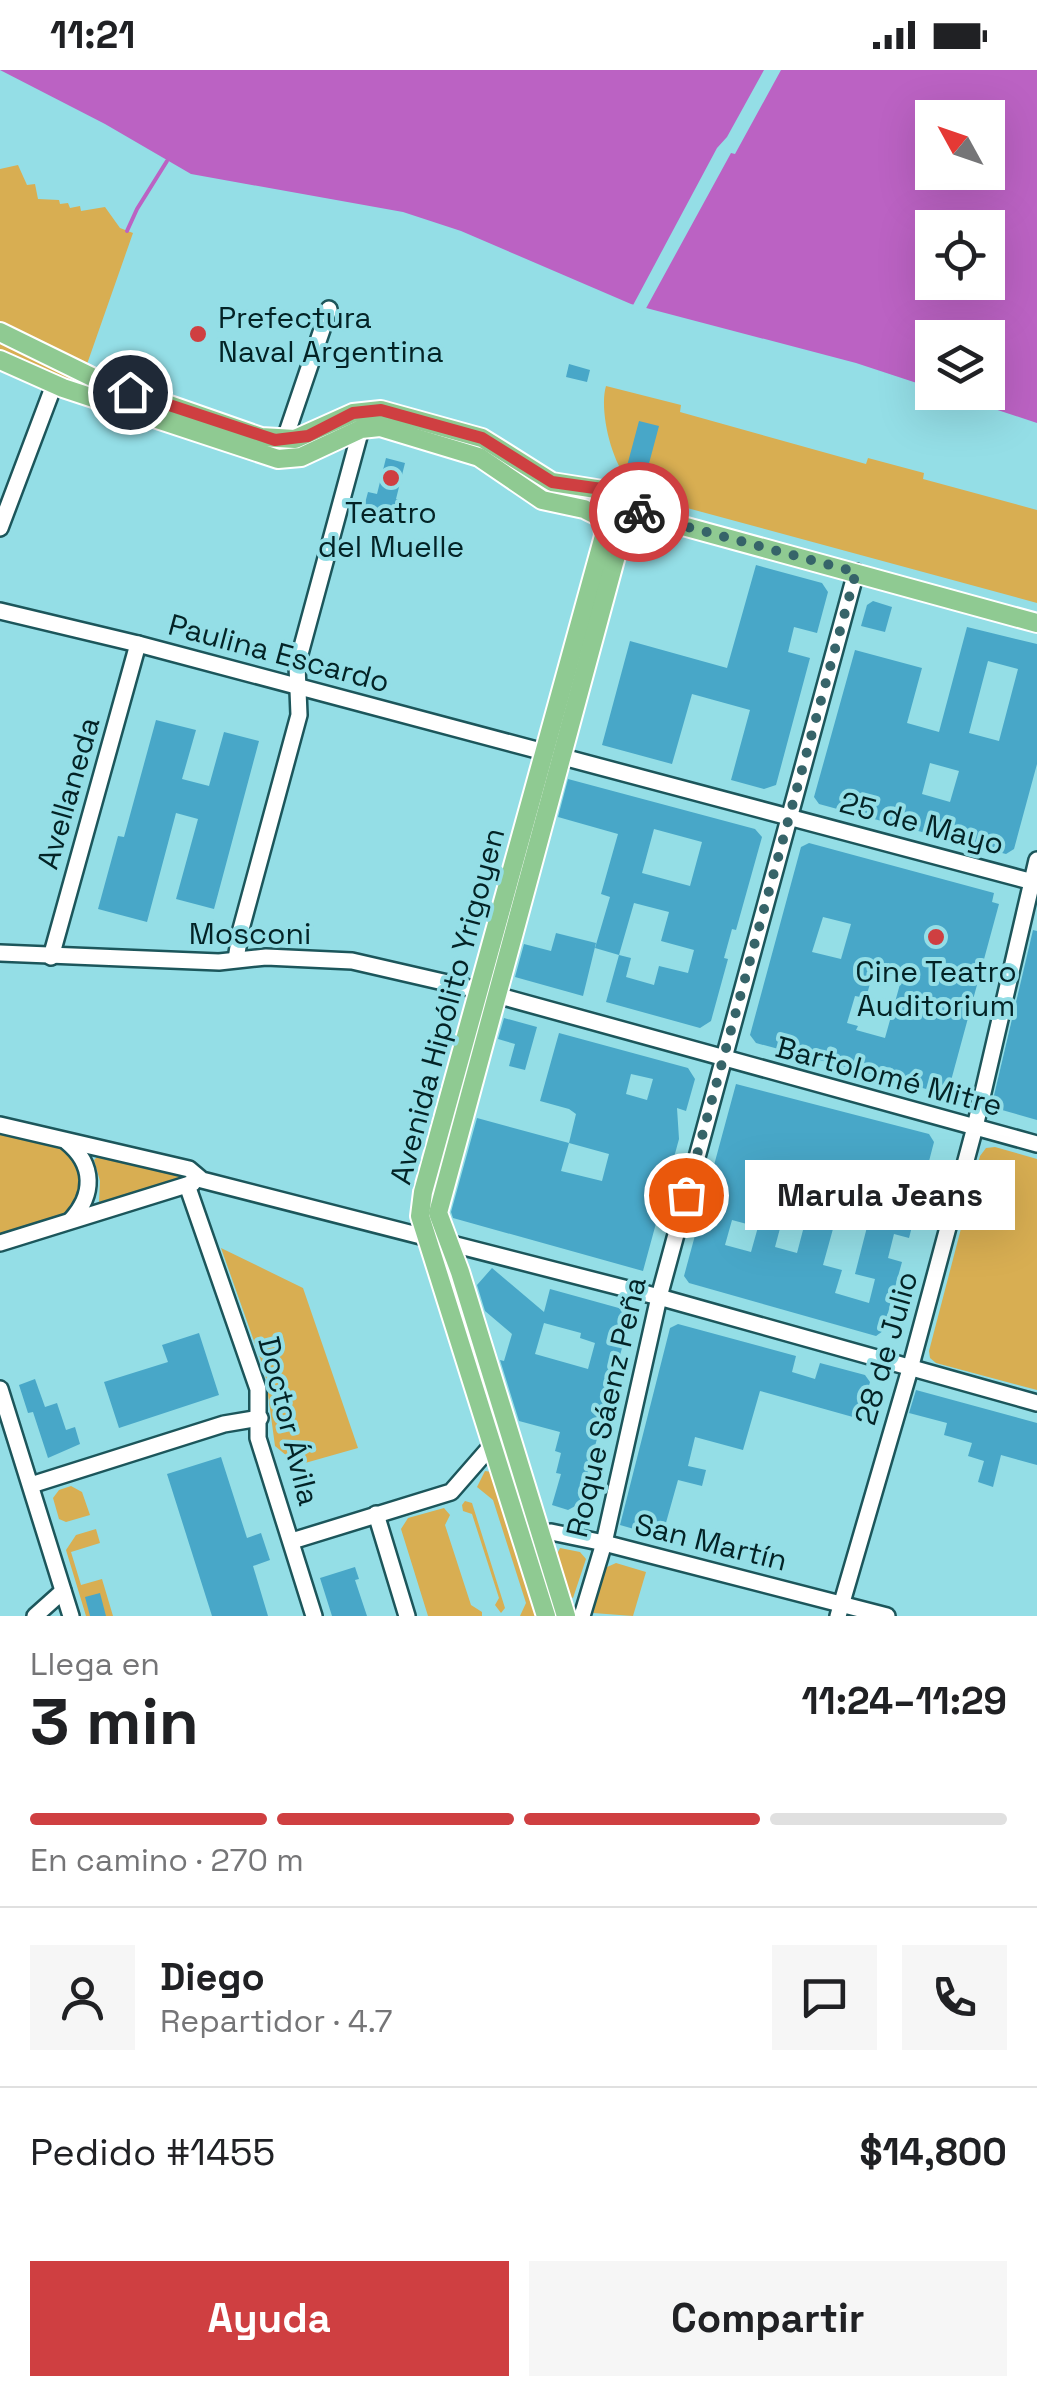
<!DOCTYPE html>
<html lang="es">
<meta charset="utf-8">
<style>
body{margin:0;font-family:"Space Grotesk",sans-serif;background:#f6f6f6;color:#202124;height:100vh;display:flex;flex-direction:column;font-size:38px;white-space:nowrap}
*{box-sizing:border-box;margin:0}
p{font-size:32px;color:#757577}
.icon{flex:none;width:55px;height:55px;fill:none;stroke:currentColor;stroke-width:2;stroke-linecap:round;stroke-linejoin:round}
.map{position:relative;height:1546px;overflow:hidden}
.sheet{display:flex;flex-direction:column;background:#fff;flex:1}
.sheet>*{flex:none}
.needle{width:65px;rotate:310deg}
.controls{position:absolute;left:915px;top:30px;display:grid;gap:20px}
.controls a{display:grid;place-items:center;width:90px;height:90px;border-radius:0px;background:#fff;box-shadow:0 10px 40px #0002;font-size:50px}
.pin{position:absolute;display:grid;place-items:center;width:85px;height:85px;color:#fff;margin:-42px;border:5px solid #fff;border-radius:50%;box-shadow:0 2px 10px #0007}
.courier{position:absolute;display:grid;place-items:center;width:100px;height:100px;margin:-50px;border:8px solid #cf3f41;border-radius:50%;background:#fff;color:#222;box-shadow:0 2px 12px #0007}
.bubble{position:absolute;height:70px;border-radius:0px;background:#fff;box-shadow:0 10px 40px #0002;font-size:32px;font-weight:700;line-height:70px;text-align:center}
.head em{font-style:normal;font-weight:700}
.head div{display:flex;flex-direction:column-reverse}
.head{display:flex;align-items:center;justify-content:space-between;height:170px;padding:0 30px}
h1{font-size:65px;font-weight:700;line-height:75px}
.bar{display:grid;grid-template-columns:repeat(4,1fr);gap:15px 10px;align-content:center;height:120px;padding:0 30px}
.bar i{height:12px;border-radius:8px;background:#e0e0e0}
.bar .selected{background:#cf3f41}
.bar p{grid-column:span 4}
.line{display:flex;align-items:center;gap:25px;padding:0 30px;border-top:2px solid #e0e0e0}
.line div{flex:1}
.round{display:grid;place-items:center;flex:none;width:105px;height:105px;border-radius:0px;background:#f6f6f6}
.action{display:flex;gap:20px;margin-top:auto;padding:20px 30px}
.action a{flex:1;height:115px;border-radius:0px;background:#cf3f41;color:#fff;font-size:40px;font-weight:700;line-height:115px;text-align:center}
.action a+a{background:#f6f6f6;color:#202124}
.status{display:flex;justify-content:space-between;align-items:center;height:70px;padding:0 50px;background:#fff;direction:ltr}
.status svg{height:28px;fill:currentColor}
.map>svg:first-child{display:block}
.green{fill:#d8ae52}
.water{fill:#bb62c3;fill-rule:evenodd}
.pier{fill:#94dee6}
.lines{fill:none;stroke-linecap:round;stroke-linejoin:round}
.stream{stroke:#bb62c3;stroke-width:4}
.building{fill:#48a7c8;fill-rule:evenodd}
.minor-casing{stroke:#1c565b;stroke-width:20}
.major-casing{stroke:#fff;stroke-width:22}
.minor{stroke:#fff;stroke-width:15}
.major{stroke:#8fca92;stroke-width:18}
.done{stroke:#366469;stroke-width:10;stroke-dasharray:0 18}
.route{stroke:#cf3f41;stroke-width:12}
.poi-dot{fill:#cf3f41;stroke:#94dee6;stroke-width:4}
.labels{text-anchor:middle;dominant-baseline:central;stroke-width:8;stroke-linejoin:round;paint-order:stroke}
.poi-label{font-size:30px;fill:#032326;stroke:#94dee6}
.street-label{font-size:30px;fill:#032326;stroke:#94dee6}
</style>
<div class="status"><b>11:21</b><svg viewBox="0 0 49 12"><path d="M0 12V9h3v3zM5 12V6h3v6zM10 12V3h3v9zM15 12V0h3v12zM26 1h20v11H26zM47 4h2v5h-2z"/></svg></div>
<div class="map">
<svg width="1037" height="1546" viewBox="0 0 1037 1546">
<rect width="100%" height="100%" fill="#94dee6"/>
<g class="green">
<path d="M18 95 27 115 35 114 38 129 59 130 60 134 68 133 70 138 80 136 81 141 105 137 120 158 133 163 86 297 0 253V99Z"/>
<path d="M0 271 74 309 258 374 57 307 0 282Z"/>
<path d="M606 316 681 335 680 342 866 394 868 388 924 403 923 409 1037 440V533L654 429C645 424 635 417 628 409 611 391 599 339 606 316Z"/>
<path d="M480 944 485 945 432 1144 426 1143Z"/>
<path d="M0 1062 67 1079 83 1104 79 1131 67 1143 0 1165Z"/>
<path d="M995 1077 1037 1089V1320L936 1293 930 1288 929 1281 980 1086 986 1078Z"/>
<path d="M99 1085 180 1104 181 1106 178 1110 99 1132 100 1111 94 1090Z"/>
<path d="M221 1178 303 1218 358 1378 291 1397 287 1386 275 1376 265 1302Z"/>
<path d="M449 1194 495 1342 491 1343 445 1195Z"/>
<path d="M485 1401 492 1402 538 1546H520L526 1533 493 1430 477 1417Z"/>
<path d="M71 1416 82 1422 90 1445 66 1452 59 1449 53 1428 59 1420Z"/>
<path d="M465 1431 472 1433 505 1538 501 1543 495 1535 499 1528 472 1444 463 1441 462 1435Z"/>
<path d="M444 1438 450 1445 445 1455 471 1535 482 1542V1546H428L401 1459 408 1448Z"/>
<path d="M96 1459 100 1473 71 1482 81 1515 102 1509 113 1546H86L66 1480 76 1465Z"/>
<path d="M560 1478 580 1482 586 1489 573 1528 568 1526 556 1486Z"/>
<path d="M616 1493 646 1502 633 1546 593 1543 605 1498Z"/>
</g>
<path class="water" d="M0 0H1037V353L946 323 988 322V268H932V318L856 293 631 234 461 161 403 142 191 104 105 54ZM932 48H988V102H932ZM932 158H988V212H932Z"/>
<path class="pier" d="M764 0H781L735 84 731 83 644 242 631 239 717 78 727 67Z"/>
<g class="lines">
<path class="stream" d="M127 161 137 139 167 91"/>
</g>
<g class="building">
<path d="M569 294 590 300 587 312 566 307Z"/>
<path d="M639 351 659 356 647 401 627 396Z"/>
<path d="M386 388 405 393 396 429 404 431 400 446 364 437 368 422 377 424Z"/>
<path d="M756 495 822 513 828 522 817 563 794 557 788 582 810 588 776 715 764 719 731 710 750 640 692 624 672 694 602 675 630 571 727 598Z"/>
<path d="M873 531 892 537 885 562 861 556 867 535Z"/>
<path d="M967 557 1037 574V694L1014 779 1006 784 967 774 961 756 944 768 819 734 814 727 855 580 922 598 907 653 939 662ZM988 591 1018 599 999 671 969 663ZM930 693 959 701 950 732 922 724Z"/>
<path d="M156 650 196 660 182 709 209 716 224 662 259 671 214 839 176 829 198 749 176 743 147 852 98 839 118 766 124 767Z"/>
<path d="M568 709 755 759 762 767 736 860 732 859 724 888 728 889 711 951 700 958 606 932 619 885 595 878 610 827 601 824 618 764 558 747ZM654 759 702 772 690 816 642 803ZM634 833 669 842 661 871 694 880 688 903 659 896 654 915 626 907 631 888 619 885Z"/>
<path d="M809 773 994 823 992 832 999 834 949 1018 941 1023 756 973 750 965 801 777ZM823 847 851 854 841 889 812 882ZM874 899 902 907 885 968 856 960 858 956 847 953 855 926 866 928Z"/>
<path d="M1033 860 1037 861V1050L995 1038 992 1034Z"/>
<path d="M556 863 596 873 583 926 515 907 524 874 551 881Z"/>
<path d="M504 948 537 957 525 1000 509 996 515 974 498 969Z"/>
<path d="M559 963 688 998 695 1009 686 1041 677 1038 679 1069 643 1201 453 1148 451 1142 477 1048 569 1073 576 1044 569 1039 540 1031ZM631 1004 653 1009 647 1030 626 1024ZM569 1073 609 1084 602 1111 561 1101Z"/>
<path d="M736 1014 929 1064 934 1072 909 1168 894 1164 888 1188 902 1192 883 1261 876 1266 689 1213 684 1206ZM834 1125 863 1133 857 1154 867 1157 855 1204 875 1209 869 1233 835 1223 842 1200 823 1195 836 1148 828 1146ZM786 1136 808 1141 797 1183 775 1177ZM732 1150 758 1157 751 1182 725 1175Z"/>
<path d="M492 1198 544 1242 550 1219 626 1240 630 1249 579 1434 568 1440 552 1435 561 1404 556 1403 561 1383 555 1381 560 1362 519 1351 500 1290 504 1291 512 1264 485 1241 477 1215ZM544 1253 581 1263 580 1268 595 1273 588 1299 535 1284Z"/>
<path d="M678 1254 796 1286 792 1302 815 1309 820 1293 865 1305 870 1312 860 1349 760 1321 743 1380 695 1367 688 1396 706 1400 702 1416 678 1410 662 1467 620 1455 670 1258Z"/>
<path d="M199 1263 219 1325 119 1358 104 1312 168 1292 162 1275Z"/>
<path d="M35 1309 45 1337 57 1333 66 1360 75 1357 80 1374 48 1388 33 1342 28 1343 19 1315Z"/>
<path d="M916 1320 1037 1353V1395L1001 1385 993 1417 978 1412 984 1391 968 1386 972 1373 944 1365 947 1353 909 1343Z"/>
<path d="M221 1387 247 1468 261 1463 270 1490 253 1496 268 1546H212L167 1404Z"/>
<path d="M355 1497 359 1509 355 1510 367 1546H332L320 1508Z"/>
<path d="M100 1523 106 1546H90L85 1527Z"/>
</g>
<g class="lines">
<g class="minor-casing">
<g id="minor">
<path d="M278 389 329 239"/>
<path d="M0 458 54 315"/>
<path d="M0 541 138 574 1037 813"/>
<path d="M0 883 219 892 266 887 352 891 478 920 1037 1074"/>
<path d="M51 887 138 574"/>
<path d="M236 889 241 859 299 645 297 595 361 359"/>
<path d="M0 1055 189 1099 202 1110 659 1227 1037 1333"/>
<path d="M67 1072C95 1095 94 1125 71 1150"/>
<path d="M187 1115 258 1319V1368L314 1546"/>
<path d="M0 1173 193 1113"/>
<path d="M0 1319 71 1546"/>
<path d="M31 1415 224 1354 260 1348"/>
<path d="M376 1444 407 1546"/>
<path d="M532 1466 551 1462 604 1473 887 1546"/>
<path d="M292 1471 451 1422 492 1375 510 1370"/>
<path d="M35 1546 63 1521"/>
<path d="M582 1546 604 1473 659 1227 856 502"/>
<path d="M838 1546 910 1299 975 1057 1037 790"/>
</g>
</g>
<g class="major-casing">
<g id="major">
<path d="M0 262 98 310 261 367 295 369 353 343 381 340 482 368 552 412 609 421"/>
<path d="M0 290 63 318 278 389 301 387 361 359 380 357 479 387 542 430 584 439 600 447"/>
<path d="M639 444 1037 553"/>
<path d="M546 1546 420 1146 423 1122 604 466 603 452"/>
<path d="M566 1546 460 1202 438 1143 620 471C625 461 636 454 639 444 645 417 614 414 600 429V447L608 456 626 458"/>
</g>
</g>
<use href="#minor" class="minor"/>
<use href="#major" class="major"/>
</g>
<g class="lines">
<path class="done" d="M639 442V444L856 502 686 1125"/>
<path class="route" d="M130 322 275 370 308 366 353 343 381 340 482 368 552 412 609 420H627L636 428 639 442"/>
</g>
<g class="poi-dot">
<circle cx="198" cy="264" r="10"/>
<circle cx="391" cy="408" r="10"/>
<circle cx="936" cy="867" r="10"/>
</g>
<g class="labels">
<g class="poi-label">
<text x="218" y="247" text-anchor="start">Prefectura<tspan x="218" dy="34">Naval Argentina</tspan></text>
<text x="391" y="442">Teatro<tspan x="391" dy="34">del Muelle</tspan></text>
<text x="936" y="901">Cine Teatro<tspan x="936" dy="34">Auditorium</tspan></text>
</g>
<g class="street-label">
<text transform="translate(279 583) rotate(15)">Paulina Escardo</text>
<text transform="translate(68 723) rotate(-74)">Avellaneda</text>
<text transform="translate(922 753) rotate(15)">25 de Mayo</text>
<text x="250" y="863">Mosconi</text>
<text transform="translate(447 936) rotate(-75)">Avenida Hipólito Yrigoyen</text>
<text transform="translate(889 1006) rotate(15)">Bartolomé Mitre</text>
<text transform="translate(886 1278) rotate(-74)">28 de Julio</text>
<text transform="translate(606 1337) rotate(-77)">Roque Sáenz Peña</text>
<text transform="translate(289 1351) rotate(76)">Doctor Ávila</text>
<text transform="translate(711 1472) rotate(14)">San Martín</text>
</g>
</g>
</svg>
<div class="controls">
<a><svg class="needle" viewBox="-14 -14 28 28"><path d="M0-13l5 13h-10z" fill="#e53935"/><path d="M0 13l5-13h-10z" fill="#757577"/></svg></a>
<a><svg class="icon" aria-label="locate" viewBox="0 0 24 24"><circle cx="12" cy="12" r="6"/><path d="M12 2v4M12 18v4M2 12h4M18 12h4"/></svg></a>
<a><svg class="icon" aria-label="layers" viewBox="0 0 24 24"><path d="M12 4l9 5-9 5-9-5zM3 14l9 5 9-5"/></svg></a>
</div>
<div class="pin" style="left:686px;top:1125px;background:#ea580c"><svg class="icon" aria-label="bag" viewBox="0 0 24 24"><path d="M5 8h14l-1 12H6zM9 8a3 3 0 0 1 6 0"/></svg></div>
<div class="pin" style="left:130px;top:322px;background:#1f2937"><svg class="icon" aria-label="home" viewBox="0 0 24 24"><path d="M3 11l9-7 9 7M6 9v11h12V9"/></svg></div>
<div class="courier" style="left:639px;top:442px"><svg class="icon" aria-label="bike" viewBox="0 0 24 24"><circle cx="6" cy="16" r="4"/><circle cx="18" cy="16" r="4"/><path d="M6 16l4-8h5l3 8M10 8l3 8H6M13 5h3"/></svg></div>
<div class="bubble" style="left:745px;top:1090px;width:270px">Marula Jeans</div>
</div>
<section class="sheet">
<div class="head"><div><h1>3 min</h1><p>Llega en</p></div><em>11:24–11:29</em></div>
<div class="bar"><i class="selected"></i><i class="selected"></i><i class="selected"></i><i></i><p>En camino · 270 m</p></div>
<div class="line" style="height:180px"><a class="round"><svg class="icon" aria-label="person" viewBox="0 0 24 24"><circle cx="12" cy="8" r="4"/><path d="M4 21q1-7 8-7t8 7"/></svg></a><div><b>Diego</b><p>Repartidor · 4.7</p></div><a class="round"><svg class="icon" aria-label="chat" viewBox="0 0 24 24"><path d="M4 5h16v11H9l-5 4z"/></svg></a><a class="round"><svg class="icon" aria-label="phone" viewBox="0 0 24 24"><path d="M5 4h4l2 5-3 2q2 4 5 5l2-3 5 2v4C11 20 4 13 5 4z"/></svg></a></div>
<div class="line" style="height:130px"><div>Pedido #1455</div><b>$14,800</b></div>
<div class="action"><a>Ayuda</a><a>Compartir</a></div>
</section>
